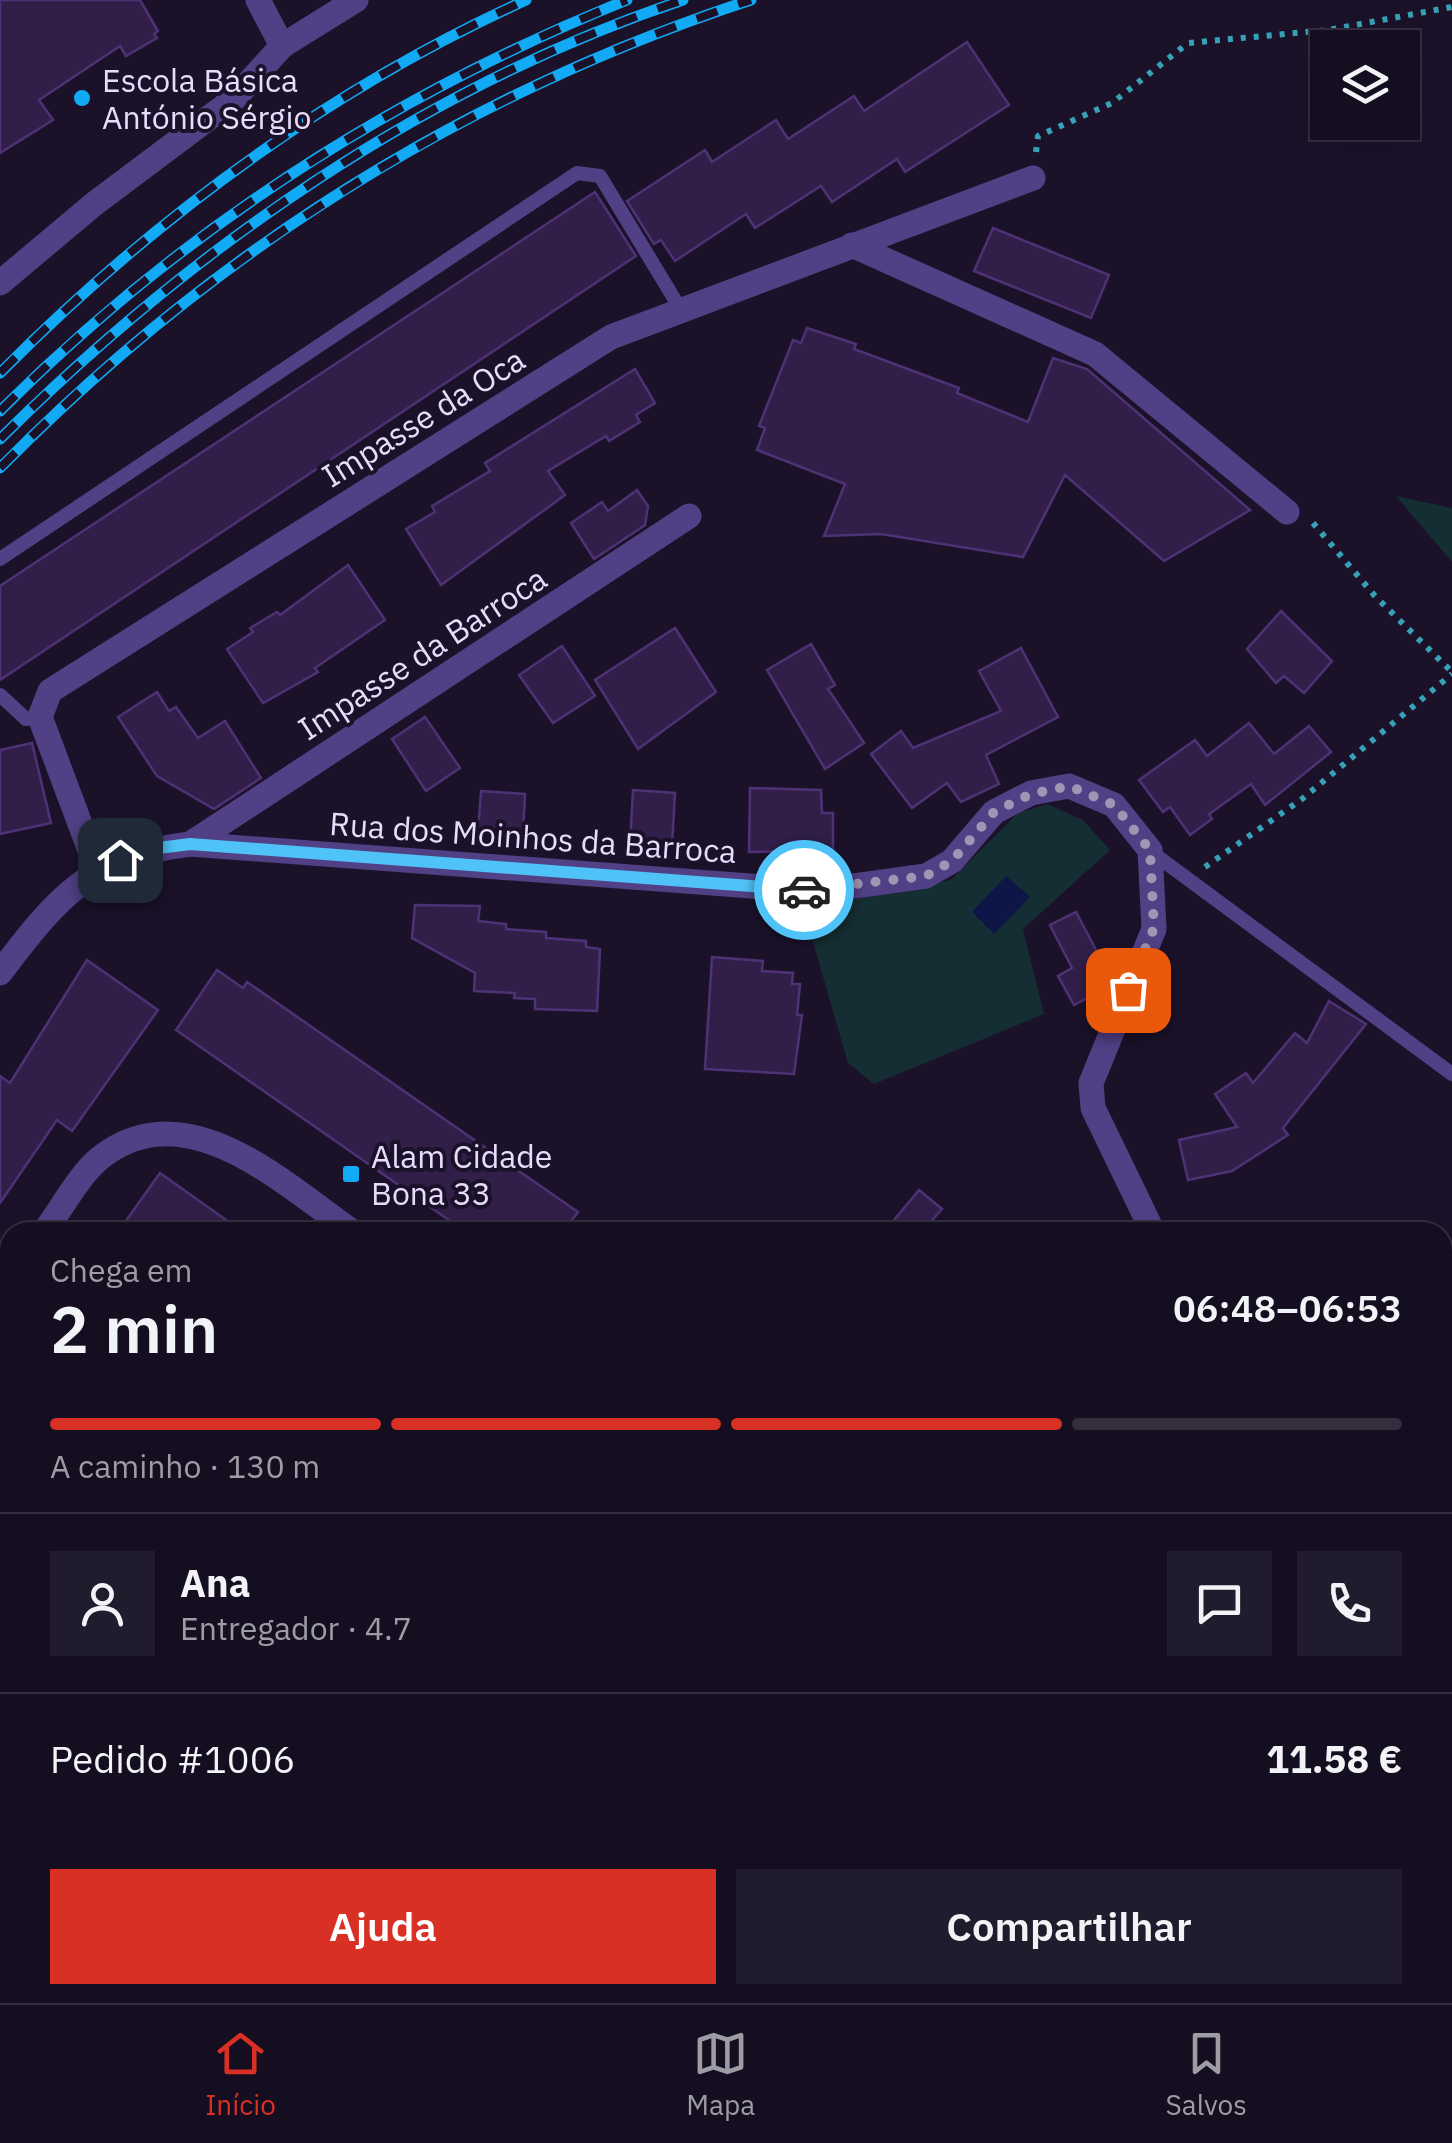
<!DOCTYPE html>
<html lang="pt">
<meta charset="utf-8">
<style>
body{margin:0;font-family:"IBM Plex Sans",sans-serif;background:#211c2d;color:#f1f3f6;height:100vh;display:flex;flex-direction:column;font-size:38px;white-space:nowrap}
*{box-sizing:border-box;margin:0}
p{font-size:32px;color:#9d9ca5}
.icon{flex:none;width:55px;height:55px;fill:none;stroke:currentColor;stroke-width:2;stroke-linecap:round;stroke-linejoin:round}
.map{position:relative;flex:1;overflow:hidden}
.details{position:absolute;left:0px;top:1222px;width:1452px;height:782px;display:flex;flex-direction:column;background:#140e20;border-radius:30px 30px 0 0;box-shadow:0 10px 40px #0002,0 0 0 2px #332e3e}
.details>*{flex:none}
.buttons{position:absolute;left:1310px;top:30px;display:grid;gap:20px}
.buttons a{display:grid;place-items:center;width:110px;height:110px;border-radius:0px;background:#140e20;box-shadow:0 10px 40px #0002,0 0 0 2px #332e3e;font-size:50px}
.pin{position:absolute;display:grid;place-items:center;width:85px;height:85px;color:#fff;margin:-42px;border-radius:20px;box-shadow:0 5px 15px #0006}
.courier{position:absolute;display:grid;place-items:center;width:100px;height:100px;margin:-50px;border:8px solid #4fc3f7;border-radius:50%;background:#fff;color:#222;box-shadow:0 2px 12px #0007}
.head em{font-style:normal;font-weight:600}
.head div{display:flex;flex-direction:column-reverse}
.head{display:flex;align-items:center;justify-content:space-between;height:170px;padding:0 50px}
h1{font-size:65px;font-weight:600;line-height:75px}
.bar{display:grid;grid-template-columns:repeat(4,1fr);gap:15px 10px;align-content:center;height:120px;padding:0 50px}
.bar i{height:12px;border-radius:8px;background:#332e3e}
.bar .selected{background:#d93025}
.bar p{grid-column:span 4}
.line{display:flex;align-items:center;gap:25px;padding:0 50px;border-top:2px solid #332e3e}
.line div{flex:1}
.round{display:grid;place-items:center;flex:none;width:105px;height:105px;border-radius:0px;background:#211c2d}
.primary-button{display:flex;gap:20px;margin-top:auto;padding:20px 50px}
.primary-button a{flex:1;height:115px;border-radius:0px;background:#d93025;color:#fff;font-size:40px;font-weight:600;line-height:115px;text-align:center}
.primary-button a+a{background:#211c2d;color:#f1f3f6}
.tabs{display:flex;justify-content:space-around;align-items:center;height:140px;border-top:2px solid #332e3e;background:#140e20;font-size:28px;color:#9d9ca5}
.tabs a{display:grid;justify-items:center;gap:5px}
.tabs .selected{color:#d93025}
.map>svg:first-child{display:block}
.green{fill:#152e33}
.water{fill:#0e1647}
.building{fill:#311f4a;stroke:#4e3275;stroke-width:2.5}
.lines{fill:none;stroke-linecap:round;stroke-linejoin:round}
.path{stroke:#37a2b7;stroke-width:6;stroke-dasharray:5 8;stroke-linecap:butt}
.service{stroke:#524086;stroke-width:14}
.minor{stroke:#524086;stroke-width:25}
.rail-casing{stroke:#12aaf4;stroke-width:11}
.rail{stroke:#1b122a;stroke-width:8;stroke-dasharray:22;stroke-linecap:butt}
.done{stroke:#a095b3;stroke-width:10;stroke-dasharray:0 18}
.route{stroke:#4fc3f7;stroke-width:12}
.poi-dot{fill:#12aaf4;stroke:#1b122a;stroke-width:4}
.labels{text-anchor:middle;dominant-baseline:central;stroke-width:8;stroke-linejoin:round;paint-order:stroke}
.poi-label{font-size:32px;fill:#e8dcfd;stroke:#1b122a;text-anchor:start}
.street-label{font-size:32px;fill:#e8dcfd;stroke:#1b122a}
</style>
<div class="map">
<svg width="1452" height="2003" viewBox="0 0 1452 2003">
<rect width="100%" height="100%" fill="#1b122a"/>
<g class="green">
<path d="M1396 496 1452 508V562Z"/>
<path d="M1047 804 1083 820 1110 850 1023 929 1044 1014 874 1084 848 1063 807 921 830 904 951 880 1018 813Z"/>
<path d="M479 1995H987L1017 2003H487Z"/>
</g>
<path class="water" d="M1006 876 1030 897 994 934 972 912Z"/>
<g class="building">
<path d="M0 0H140L158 31 154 34 157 38 126 56 120 46 39 100 53 120 0 153Z"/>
<path d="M967 42 1009 105 905 172 897 159 832 202 821 186 755 228 746 214 675 261 661 240 654 244 627 201 705 150 712 162 776 120 788 139 854 96 864 111Z"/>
<path d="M595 192 636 256 0 680V586Z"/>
<path d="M993 228 1109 275 1091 318 974 271Z"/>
<path d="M807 328 856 344 854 349 959 388 957 393 1028 422 1053 358 1087 369 1250 510 1164 561 1065 475 1023 557 881 534 824 536 845 484 757 450 765 428 759 426 793 340 801 343Z"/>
<path d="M635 369 655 403 636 415 640 422 609 441 606 436 548 471 565 495 441 585 406 529 435 512 432 506 490 471 485 463Z"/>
<path d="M637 490 648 506 645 525 594 559 571 523 602 502 608 511Z"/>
<path d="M348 565 385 620 315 668 318 672 263 703 227 649 253 632 250 628 277 612 280 615Z"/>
<path d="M1281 611 1332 661 1304 693 1284 676 1276 683 1247 649Z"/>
<path d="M675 628 716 692 638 749 595 680Z"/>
<path d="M811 644 835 685 828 689 864 743 825 769 767 670Z"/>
<path d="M562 646 595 696 553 723 519 675Z"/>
<path d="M1021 648 1058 717 986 755 999 784 961 802 947 783 912 808 871 754 901 731 913 748 1001 711 979 671Z"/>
<path d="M157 692 169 711 176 707 198 738 225 721 261 778 214 809 157 776 118 717Z"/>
<path d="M425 717 460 768 426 791 392 739Z"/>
<path d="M1249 723 1274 754 1309 726 1331 752 1265 805 1251 784 1209 814 1212 819 1190 835 1170 807 1163 812 1139 780 1195 740 1207 756Z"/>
<path d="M32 743 51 823 0 834V750Z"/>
<path d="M750 788 821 790 822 813H833V851L749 852Z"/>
<path d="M633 790 675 793 672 846 630 844Z"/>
<path d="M481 791 525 794 523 834 478 832Z"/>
<path d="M415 905 480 906 478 921 506 924V929L546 932V938L586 941V947L600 949 597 1011 535 1009V999L514 998 515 993 474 991 475 973 412 938Z"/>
<path d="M1076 912 1114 984 1074 1005 1058 976 1072 968 1050 925Z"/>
<path d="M712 957 763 961 762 971 793 973 792 984H800L797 1015H802L794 1074 705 1069Z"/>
<path d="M87 960 158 1010 72 1131 57 1120 0 1203V1076L10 1083Z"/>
<path d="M217 970 243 988 247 982 578 1212 563 1232H466L176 1030Z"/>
<path d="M1329 1001 1366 1024 1283 1128 1288 1135 1232 1171 1188 1180 1179 1140 1237 1127 1215 1094 1246 1073 1253 1083 1295 1033 1307 1043Z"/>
<path d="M160 1173 243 1232H118Z"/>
<path d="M919 1190 942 1209 922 1232H884Z"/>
</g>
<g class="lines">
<g class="path">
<path d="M1036 152 1038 136 1112 103 1188 43 1328 30 1452 7"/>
<path d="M1313 523 1375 596 1452 672"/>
<path d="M1205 867 1302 799 1452 674"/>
<path d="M0 1772H10"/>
</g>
<g class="service">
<path d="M0 559 577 173 600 176 681 310"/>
<path d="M0 695 26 719 40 717"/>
<path d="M1150 851 1452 1074"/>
</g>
<g class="minor">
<path d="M258 0 282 46"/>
<path d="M852 245 1095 354 1287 512"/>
<path d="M0 283 94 204 234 99 282 46 356 0"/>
<path d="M190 844 689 516"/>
<path d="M97 869 40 717 50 691 611 337 1033 178"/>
<path d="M0 973C57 897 92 856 190 844L818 891 926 876 952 861 994 812 1031 793 1069 786 1114 805 1150 850 1154 929 1091 1083 1093 1108 1153 1232"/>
<path d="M44 1232C61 1210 78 1176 100 1158 186 1089 285 1185 353 1232"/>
<path d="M0 1289 10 1279"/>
<path d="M1442 1427 1452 1431"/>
<path d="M0 1494 10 1501"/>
<path d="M0 1832 10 1842"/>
<path d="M377 1995 396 2003"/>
</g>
<g class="rail-casing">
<g id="rail">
<path d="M0 373C153 219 328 90 526 0"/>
<path d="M0 411C180 231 391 95 627 0"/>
<path d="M0 439C193 247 423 87 683 0"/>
<path d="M0 468C212 253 463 94 751 0"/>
</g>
</g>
<use href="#rail" class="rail"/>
</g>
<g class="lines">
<path class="done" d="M804 890 926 876 952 861 994 812 1031 794 1069 786 1114 805 1150 850 1154 928 1128 990"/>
<path class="route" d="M120 860 143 850 190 844 804 890"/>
</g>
<g class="poi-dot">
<circle cx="82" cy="98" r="10"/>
<rect x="341" y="1164" width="20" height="20" rx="5"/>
</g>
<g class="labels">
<g class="poi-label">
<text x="102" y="80">Escola Básica<tspan x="102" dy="37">António Sérgio</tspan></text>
<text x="371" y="1156">Alam Cidade<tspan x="371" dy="37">Bona 33</tspan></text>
</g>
<g class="street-label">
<text transform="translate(423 417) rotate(-32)">Impasse da Oca</text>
<text transform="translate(422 653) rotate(-33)">Impasse da Barroca</text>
<text transform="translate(533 837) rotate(4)">Rua dos Moinhos da Barroca</text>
</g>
</g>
</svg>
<div class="buttons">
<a><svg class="icon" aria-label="layers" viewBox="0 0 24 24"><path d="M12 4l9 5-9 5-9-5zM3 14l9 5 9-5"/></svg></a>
</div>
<div class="pin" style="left:1128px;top:990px;background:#ea580c"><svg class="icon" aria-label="bag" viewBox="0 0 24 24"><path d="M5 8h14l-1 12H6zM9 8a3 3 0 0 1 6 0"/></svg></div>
<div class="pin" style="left:120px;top:860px;background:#1f2937"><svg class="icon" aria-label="home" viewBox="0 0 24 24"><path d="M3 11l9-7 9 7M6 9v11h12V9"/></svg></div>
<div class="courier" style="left:804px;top:890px"><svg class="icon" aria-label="car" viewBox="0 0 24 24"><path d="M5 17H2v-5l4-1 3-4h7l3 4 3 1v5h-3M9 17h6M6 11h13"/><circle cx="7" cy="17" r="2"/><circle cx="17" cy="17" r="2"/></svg></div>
<section class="details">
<div class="head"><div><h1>2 min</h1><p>Chega em</p></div><em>06:48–06:53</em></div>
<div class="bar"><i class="selected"></i><i class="selected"></i><i class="selected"></i><i></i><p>A caminho · 130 m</p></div>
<div class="line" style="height:180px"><a class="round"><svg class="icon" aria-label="person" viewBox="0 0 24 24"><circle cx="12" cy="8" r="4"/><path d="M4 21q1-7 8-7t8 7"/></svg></a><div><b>Ana</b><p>Entregador · 4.7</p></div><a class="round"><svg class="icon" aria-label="chat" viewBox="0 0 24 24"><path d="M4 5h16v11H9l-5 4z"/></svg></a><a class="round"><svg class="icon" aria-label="phone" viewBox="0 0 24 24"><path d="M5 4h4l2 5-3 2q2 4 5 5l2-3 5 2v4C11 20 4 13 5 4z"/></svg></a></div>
<div class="line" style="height:130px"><div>Pedido #1006</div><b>11.58 €</b></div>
<div class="primary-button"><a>Ajuda</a><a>Compartilhar</a></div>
</section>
</div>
<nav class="tabs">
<a class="selected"><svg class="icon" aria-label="home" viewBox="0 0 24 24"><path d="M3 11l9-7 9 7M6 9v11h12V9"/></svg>Início</a>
<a><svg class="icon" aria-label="map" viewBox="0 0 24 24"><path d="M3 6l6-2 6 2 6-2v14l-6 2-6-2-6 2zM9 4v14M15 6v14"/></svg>Mapa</a>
<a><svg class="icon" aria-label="saved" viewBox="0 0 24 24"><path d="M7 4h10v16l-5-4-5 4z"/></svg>Salvos</a>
</nav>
